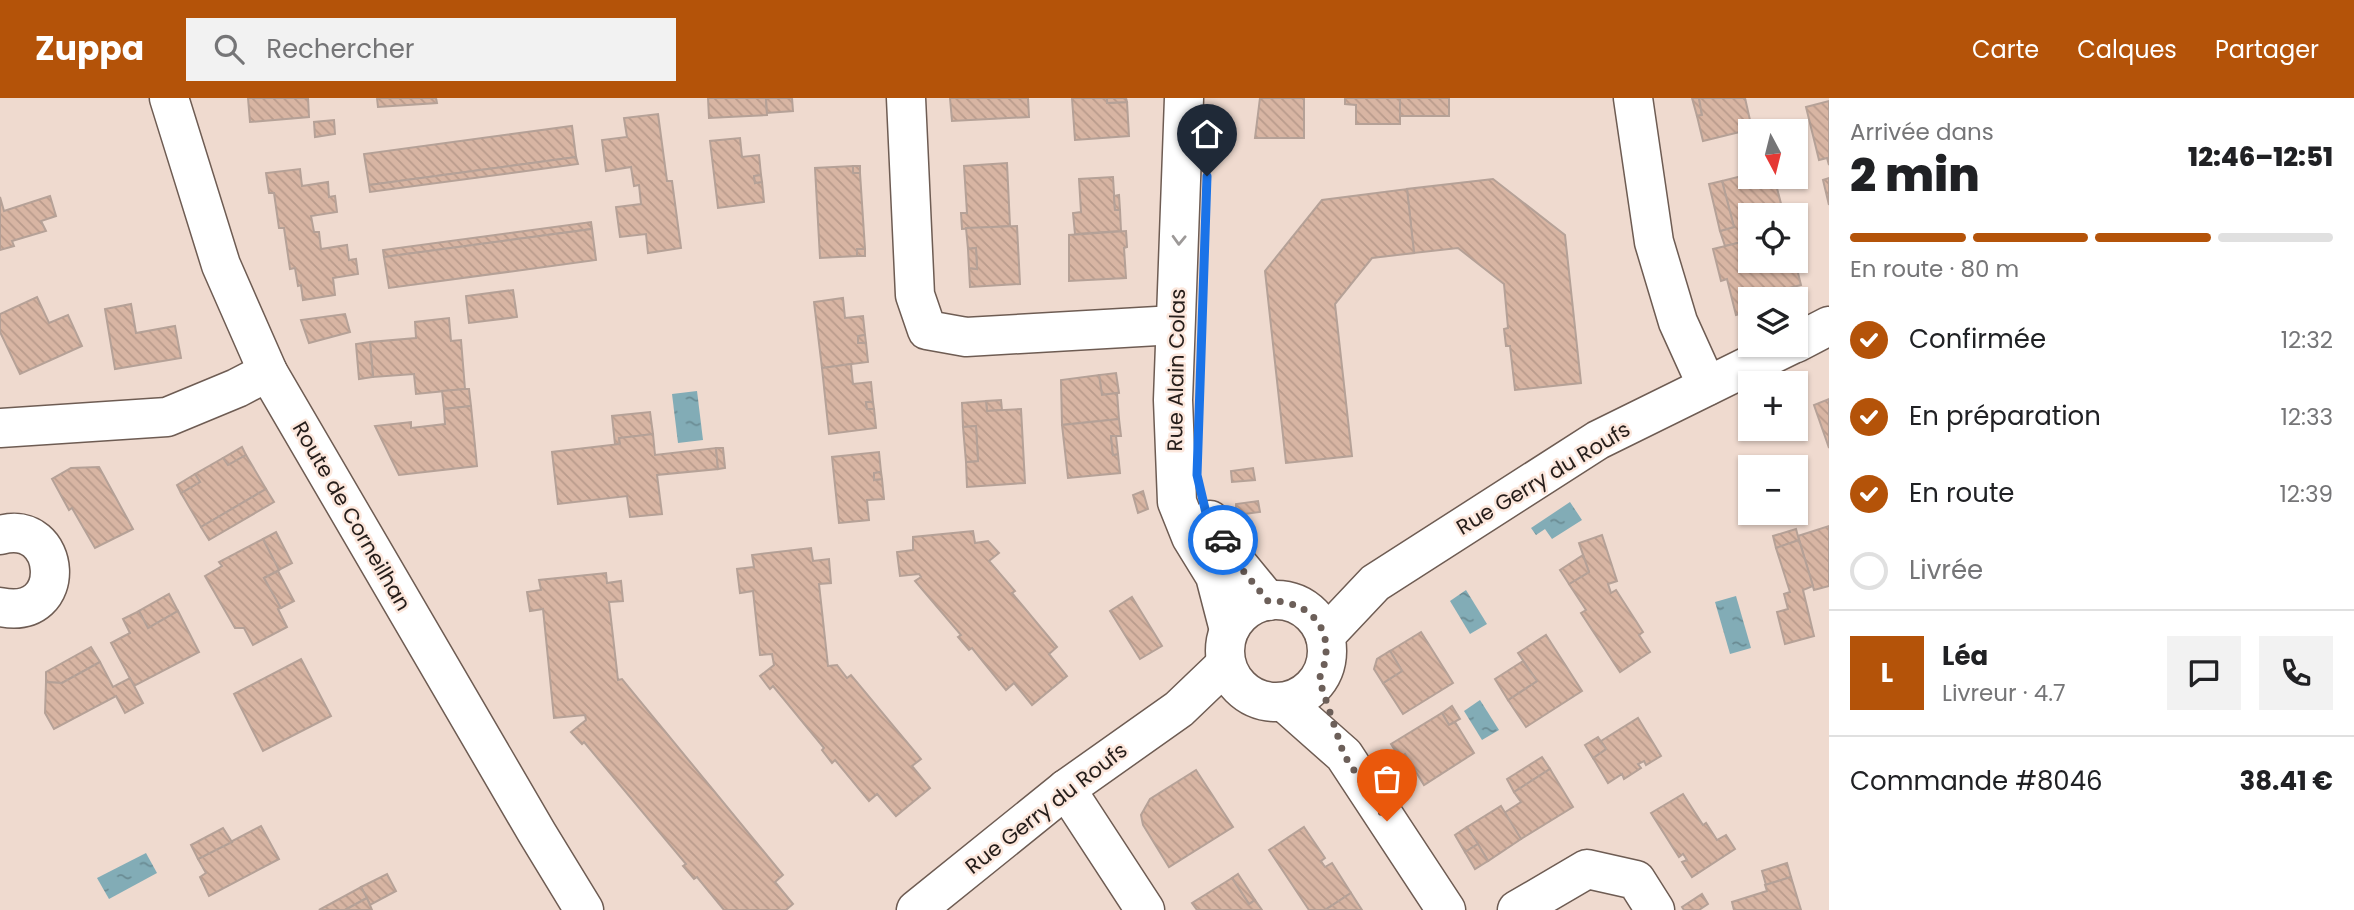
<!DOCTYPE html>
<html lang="fr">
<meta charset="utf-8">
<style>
body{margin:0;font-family:Poppins,sans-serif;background:#f2f2f2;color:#202124;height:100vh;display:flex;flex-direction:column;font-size:26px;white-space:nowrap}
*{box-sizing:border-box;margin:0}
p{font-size:23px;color:#757577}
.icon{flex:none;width:38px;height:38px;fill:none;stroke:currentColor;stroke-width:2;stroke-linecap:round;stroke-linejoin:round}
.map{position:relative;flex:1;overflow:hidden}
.sheet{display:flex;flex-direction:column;background:#fff;width:525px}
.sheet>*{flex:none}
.needle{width:46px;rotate:173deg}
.buttons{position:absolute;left:1738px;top:21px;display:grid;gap:14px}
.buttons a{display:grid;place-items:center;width:70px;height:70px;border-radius:0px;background:#fff;box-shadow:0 2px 5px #0004;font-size:35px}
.pin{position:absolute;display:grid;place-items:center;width:60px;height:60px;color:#fff;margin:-72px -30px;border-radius:50% 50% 50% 0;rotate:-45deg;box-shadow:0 0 7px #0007}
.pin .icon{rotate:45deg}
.courier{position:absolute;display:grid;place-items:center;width:70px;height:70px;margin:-35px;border:5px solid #1a73e8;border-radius:50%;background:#fff;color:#222;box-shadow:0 2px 9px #0007}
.summary em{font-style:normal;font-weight:800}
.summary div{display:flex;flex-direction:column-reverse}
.summary{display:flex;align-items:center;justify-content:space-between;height:119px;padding:0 21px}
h1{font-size:46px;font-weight:800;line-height:52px}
.bar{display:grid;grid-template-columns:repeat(4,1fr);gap:10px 7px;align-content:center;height:84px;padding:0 21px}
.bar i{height:9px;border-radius:5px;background:#e0e0e0}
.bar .on{background:#b45309}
.bar p{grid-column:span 4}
.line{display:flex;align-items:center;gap:18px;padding:0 21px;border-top:2px solid #e0e0e0}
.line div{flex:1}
.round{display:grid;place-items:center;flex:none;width:74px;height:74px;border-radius:0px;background:#f2f2f2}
ol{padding:0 21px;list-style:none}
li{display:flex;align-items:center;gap:21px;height:77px}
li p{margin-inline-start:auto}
li .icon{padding:7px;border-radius:50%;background:#b45309;color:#fff;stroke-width:4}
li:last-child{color:#757577}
li i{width:38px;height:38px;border:4px solid #e0e0e0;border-radius:50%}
header{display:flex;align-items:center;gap:42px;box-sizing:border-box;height:98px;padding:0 35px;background:#b45309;color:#fff}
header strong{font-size:33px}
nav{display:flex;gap:38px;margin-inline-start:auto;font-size:24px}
.search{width:490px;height:63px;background:#f2f2f2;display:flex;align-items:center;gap:18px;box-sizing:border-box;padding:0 24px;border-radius:0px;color:#757577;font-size:26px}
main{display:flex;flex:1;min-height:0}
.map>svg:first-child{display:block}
.water{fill:url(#water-ripples)}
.building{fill:url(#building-back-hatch);stroke:#b5a197;stroke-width:2}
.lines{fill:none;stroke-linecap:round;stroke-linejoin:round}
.minor-casing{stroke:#6e5c53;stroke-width:41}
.minor{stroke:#fff;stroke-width:38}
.oneway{stroke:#9d9998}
.done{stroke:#6c5f59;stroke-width:7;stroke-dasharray:0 12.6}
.route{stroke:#1a73e8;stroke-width:9}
.labels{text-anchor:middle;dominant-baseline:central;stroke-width:5;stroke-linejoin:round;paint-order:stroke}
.street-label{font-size:21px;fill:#251d1a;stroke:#fce7dc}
</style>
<header>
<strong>Zuppa</strong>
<div class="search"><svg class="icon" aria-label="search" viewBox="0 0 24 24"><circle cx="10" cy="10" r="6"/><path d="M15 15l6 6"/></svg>Rechercher</div>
<nav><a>Carte</a><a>Calques</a><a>Partager</a></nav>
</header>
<main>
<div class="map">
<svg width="1829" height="812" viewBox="0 0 1829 812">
<defs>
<pattern id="water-ripples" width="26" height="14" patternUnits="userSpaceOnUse" patternTransform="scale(1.75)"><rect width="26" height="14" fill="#82acb6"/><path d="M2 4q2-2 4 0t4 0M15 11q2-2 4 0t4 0" fill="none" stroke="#6a8b93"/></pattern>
<pattern id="building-back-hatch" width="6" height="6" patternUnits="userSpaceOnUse" patternTransform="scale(1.75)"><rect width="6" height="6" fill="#d8b5a3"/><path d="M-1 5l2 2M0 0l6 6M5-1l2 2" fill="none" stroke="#b99b8c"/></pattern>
</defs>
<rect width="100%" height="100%" fill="#efdacf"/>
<g class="water">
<path d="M697 293 703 342 678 345 672 296Z"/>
<path d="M1570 404 1582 422 1552 441 1545 431 1536 437 1531 430Z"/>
<path d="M1466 492 1487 526 1470 536 1450 503Z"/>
<path d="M1736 498 1751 550 1730 556 1715 504Z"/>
<path d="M1480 602 1499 632 1482 642 1464 613Z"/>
<path d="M146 755 157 775 109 801 97 780Z"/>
</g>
<g class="building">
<path d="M248 0H308L309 19 250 24Z"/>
<path d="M377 0H436L437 5 378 9Z"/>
<path d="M708 0H766L767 17 709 20Z"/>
<path d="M766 0H792L793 13 767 15Z"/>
<path d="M950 0H1028L1029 19 952 23Z"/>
<path d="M1072 0H1107V5L1127 4 1129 38 1075 42Z"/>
<path d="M1107 0H1126L1127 4 1107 5Z"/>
<path d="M1260 0H1304V40H1255Z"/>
<path d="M1345 0H1400V26H1356V7L1345 6Z"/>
<rect x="1400" y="0" width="49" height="18"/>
<path d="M1692 0H1699L1702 17 1697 18Z"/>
<path d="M1699 0H1745L1752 31 1703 43 1697 18 1702 17Z"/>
<path d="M1829 3V67L1827 60 1819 62 1806 9Z"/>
<path d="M658 16 667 83H672L681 150 648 155 646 136 620 139 616 109 641 106 639 87 634 88 631 69 606 73 602 42 627 39 624 20Z"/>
<path d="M334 22 335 36 315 39 314 24Z"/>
<path d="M572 28 576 59 369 87 364 56Z"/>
<path d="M740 40 742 59 759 57 761 77 754 78 755 85 762 84 764 104 718 110 710 43Z"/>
<path d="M576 59 578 66 370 94 369 87Z"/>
<path d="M1007 65 1010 128 962 131 961 115H967L964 68Z"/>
<rect x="853" y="68" width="7" height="7"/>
<path d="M853 68V75H860L865 151H857V158L820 160 815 70Z"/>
<path d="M300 71 302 88 328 84 329 99 335 98 337 114 311 118 314 134H319L321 151 347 147 349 162 356 161 358 176 333 180 335 197 303 202 301 187 298 188 295 170 290 171 284 130H279L274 95H269L266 75Z"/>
<path d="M1750 76V79H1774L1784 117H1750V142L1725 148 1720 133 1734 129 1722 83Z"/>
<path d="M761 77 762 84 755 85 754 78Z"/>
<path d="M1113 79 1115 112H1120L1121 133 1075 136 1073 115 1081 114 1079 81Z"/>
<path d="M1829 80V107L1823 82Z"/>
<path d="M1493 81 1565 137 1581 285 1515 292 1510 248H1506L1504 231 1508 230 1504 186 1458 150 1414 155 1407 91Z"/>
<path d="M1722 83 1734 129 1720 133 1709 86Z"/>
<path d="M1407 91 1414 155 1372 160 1335 206 1352 358 1286 365 1265 173 1322 102Z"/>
<path d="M1119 97 1120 112H1115L1114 98Z"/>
<path d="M50 98 56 118 41 123 46 133 12 143 14 148 0 152V99L4 113Z"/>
<path d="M591 124 592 131 384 159 383 152Z"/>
<path d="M1017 128 1020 186 970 189 969 170 977 171 976 150 968 151 966 130Z"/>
<path d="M592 131 596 162 389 190 384 159Z"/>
<path d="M1126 133 1127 149 1124 150 1126 180 1069 183V137Z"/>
<path d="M1750 142V163H1795L1801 187 1761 197 1762 201H1750V213L1736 217 1727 181 1721 183 1713 151Z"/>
<path d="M976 150 977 171 969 170 968 151Z"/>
<rect x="857" y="151" width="8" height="7"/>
<path d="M513 192 517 219 469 225 466 198Z"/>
<path d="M37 199 49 225 68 217 82 248 20 276 0 234V216Z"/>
<path d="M843 200 845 220 863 218 865 237 858 238V245H866L868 264 822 270 814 204Z"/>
<path d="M131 206 136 235 175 228 181 260 115 271 105 211Z"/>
<path d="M345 216 350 234 309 245 301 222Z"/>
<path d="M449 220 451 243 461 242 465 291 416 296 414 276 373 279 370 244 416 240 415 224Z"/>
<path d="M865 237 866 245H858V238Z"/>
<path d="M370 244 373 279 359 281 356 246Z"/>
<path d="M851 266 853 286 871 284 873 304H866L867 311H874L876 330 829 336 822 270Z"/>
<path d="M1116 275 1119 295 1102 297 1099 277Z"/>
<path d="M1099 277 1102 297 1117 295 1119 321 1062 327 1061 282Z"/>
<path d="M465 291H469L471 308 444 311 442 293Z"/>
<path d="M1829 301V350L1814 307Z"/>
<path d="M1001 302 1002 312 987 313 986 303Z"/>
<path d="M986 303 987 313 1021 311 1025 385 967 389 966 364 978 363 976 328 963 329 962 305Z"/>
<path d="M866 304H873L874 311H867Z"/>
<path d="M471 308 477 368 399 377 375 328 411 324V330L445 326 444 311Z"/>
<path d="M650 314 653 336 619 340 620 346H615L612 318Z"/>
<path d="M1119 321 1121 338H1111L1113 357 1118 356 1120 375 1068 380 1062 327Z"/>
<path d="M976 328 978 363 966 364 963 329Z"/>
<path d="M653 336 655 357 716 350 718 371 657 377 662 416 630 419 627 398 558 406 552 354 620 346 619 340Z"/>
<path d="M1111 338H1116L1118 356 1113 357Z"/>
<path d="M242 349 246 357 228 367 223 360Z"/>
<path d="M716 350H723L725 370 718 371Z"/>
<path d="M879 354 881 374 874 375V382L882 381 884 401 867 402 869 422 839 425 832 359Z"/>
<path d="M246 357 266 391 201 429 181 395 200 384 195 376 223 360 228 367Z"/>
<path d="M99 369 133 431 95 450 72 410 69 412 52 381 71 370Z"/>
<path d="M1253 370 1255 382 1232 384 1231 373Z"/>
<path d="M881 374 882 381 874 382V375Z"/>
<path d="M195 376 200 384 181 395 177 387Z"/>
<path d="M266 391 274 404 209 442 201 429Z"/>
<path d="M1143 393 1148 411 1138 415 1133 397Z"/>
<path d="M1258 403 1260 414 1236 417V406Z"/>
<path d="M1829 428V488L1814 492 1798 438Z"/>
<path d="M1796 431 1799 442 1776 450 1773 438Z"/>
<path d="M973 433 975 445 988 443 999 455 989 463 1015 493 1012 495 1057 549 1049 556 1067 578 1032 607 1014 585 1006 592 972 550 969 552 958 539 961 537 915 483 921 479 919 476 900 478 897 454 913 452V439Z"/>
<path d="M276 434 292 465 279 472 263 441Z"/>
<path d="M1602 437 1617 483 1608 486 1611 495 1616 492 1643 534 1639 537 1650 554 1620 574 1581 515 1586 512 1569 486 1589 474 1579 445Z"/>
<path d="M263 441 279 472 264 480 281 510 278 511 287 529 253 547 244 530H235L205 478 222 468 219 464Z"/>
<path d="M1799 442 1813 488 1803 492 1814 538 1785 546 1777 514 1788 511 1784 496 1790 494 1776 450Z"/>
<path d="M811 450 813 463 829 461 831 485 819 486 828 568 837 567 847 580 851 577 921 661 912 668 930 690 896 718 877 696 869 703 835 662 832 665 822 652 824 650 773 588 770 591 760 578 774 567 772 556 760 557 753 493 740 495 737 471 754 469 752 457Z"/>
<path d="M1583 457 1589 474 1569 486 1560 472Z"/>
<path d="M278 473 294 503 281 510 264 480Z"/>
<path d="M606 475 607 485 621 483 623 503 609 504 618 582 622 581 783 777 775 784 793 806 786 812H724L697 779 694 781 683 768 686 766 584 644 582 646 571 634 586 622 585 617 554 620 543 511 530 513 527 494 541 492 539 482Z"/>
<path d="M169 496 178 513 148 530 139 513Z"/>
<path d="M1132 499 1162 548 1140 561 1110 513Z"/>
<path d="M139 513 148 530 178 513 199 554 134 588 111 545 130 535 123 521Z"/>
<path d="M1421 534 1453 585 1403 616 1383 585 1402 573 1390 553Z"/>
<path d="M1546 537 1582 593 1526 629 1508 602 1537 583 1518 555Z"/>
<path d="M91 549 100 564 62 585 46 584V574Z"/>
<path d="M1390 553 1402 573 1383 585 1374 571 1377 561Z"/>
<path d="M301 561 331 618 263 653 234 596Z"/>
<path d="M1523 563 1537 583 1508 602 1495 581Z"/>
<path d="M100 564 113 589 130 580 143 605 125 615 116 598 54 631 45 615 46 584 62 585Z"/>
<path d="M1452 608 1460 621 1449 627 1442 615Z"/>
<path d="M1442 615 1449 627 1455 624 1474 655 1424 687 1405 656 1400 660 1391 646Z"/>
<path d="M1638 620 1661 658 1646 667 1644 663 1638 666 1641 670 1624 681 1622 676 1608 685 1593 660 1606 651 1601 643Z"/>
<path d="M1598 639 1606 651 1593 660 1585 647Z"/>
<path d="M1542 659 1550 671 1514 694 1507 681Z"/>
<path d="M1550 671 1573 709 1521 741 1504 715 1521 704 1514 694Z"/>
<path d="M1196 672 1233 729 1169 769 1143 727 1141 717 1150 701Z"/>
<path d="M1683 696 1703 727 1706 725 1717 742 1726 737 1735 751 1692 779 1682 764 1687 762 1683 756 1679 759 1651 715Z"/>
<path d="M1501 708 1521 741 1488 763 1467 729Z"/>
<path d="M261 728 279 761 209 798 200 779 206 775 198 761Z"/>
<path d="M1304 729 1325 760 1321 763 1325 769 1332 765 1351 795 1325 812H1309L1269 752Z"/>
<path d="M1467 729 1478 746 1465 754 1455 737Z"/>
<path d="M223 730 232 744 198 761 191 747Z"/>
<path d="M1478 746 1488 763 1475 771 1465 754Z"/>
<path d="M1787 765 1791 779 1766 787 1762 773Z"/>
<path d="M387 776 396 793 370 807 361 789Z"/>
<path d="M1238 776 1255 802 1249 806 1232 780Z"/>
<path d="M1791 779 1801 812H1734L1732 804 1767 793 1765 787Z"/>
<path d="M1232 780 1249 806 1255 802 1262 812H1197L1192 805Z"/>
<path d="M361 789 367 800 345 812H319Z"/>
<path d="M1351 795 1362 812H1325Z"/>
<path d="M1702 796 1708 806 1699 812H1684L1682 809Z"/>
<path d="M367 800 372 812H345Z"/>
</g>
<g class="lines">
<g class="minor-casing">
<g id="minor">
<path d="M169 0 221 167 268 274 537 735 584 812"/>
<path d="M906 0 915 197 927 232 966 239 1175 227"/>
<path d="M1184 0 1173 302 1177 404 1191 439 1215 478 1229 532"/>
<path d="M1633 0 1654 144 1678 224 1707 288"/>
<path d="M1796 245 1829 228"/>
<path d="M0 330 167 319 237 290 268 274"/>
<path d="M1210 422 1236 464 1268 503"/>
<path d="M0 437C62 419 71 524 0 509"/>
<circle cx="1276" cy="553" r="51"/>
<path d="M1325 538 1375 485 1598 342 1791 247"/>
<path d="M1284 604 1344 657 1446 812"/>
<path d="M1066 691 1145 812"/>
<path d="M916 812 1066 691 1179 611 1226 566"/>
<path d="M1517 812 1587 771 1636 782 1655 812"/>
</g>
</g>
<use href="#minor" class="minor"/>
</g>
<defs><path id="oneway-chevron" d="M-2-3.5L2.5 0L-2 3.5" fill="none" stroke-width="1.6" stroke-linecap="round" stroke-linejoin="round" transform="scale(1.75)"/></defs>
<use class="oneway" href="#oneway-chevron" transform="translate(1179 142) rotate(92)"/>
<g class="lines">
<path class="done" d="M1223 442 1236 464 1268 503C1315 502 1339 538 1319 581L1344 657 1387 723"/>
<path class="route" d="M1207 78 1197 377 1206 415 1223 442"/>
</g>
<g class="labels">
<g class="street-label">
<text transform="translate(1176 272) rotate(-89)">Rue Alain Colas</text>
<text transform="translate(1543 380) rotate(-31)">Rue Gerry du Roufs</text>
<text transform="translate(352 418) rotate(60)">Route de Corneilhan</text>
<text transform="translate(1046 710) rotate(-38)">Rue Gerry du Roufs</text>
</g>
</g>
</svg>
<div class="buttons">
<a><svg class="needle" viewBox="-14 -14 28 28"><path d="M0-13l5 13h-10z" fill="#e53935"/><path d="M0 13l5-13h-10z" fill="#757577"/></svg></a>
<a><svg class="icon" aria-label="locate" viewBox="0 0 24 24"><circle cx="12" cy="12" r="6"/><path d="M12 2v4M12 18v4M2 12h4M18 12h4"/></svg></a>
<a><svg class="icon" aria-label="layers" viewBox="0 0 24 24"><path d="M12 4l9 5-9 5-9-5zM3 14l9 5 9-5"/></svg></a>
<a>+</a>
<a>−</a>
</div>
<div class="pin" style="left:1387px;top:723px;background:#ea580c"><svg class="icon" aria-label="bag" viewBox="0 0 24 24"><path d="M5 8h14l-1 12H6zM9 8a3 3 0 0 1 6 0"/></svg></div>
<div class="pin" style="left:1207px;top:78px;background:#1f2937"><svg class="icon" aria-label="home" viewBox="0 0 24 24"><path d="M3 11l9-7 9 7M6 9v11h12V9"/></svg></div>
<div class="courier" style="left:1223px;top:442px"><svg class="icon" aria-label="car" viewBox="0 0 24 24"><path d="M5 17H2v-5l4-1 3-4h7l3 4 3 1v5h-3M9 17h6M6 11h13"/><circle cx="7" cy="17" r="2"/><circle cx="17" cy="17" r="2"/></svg></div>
</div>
<section class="sheet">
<div class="summary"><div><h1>2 min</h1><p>Arrivée dans</p></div><em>12:46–12:51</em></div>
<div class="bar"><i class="on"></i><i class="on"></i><i class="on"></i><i></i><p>En route · 80 m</p></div>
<ol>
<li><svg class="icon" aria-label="check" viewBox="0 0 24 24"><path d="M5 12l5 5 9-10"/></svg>Confirmée<p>12:32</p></li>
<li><svg class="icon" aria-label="check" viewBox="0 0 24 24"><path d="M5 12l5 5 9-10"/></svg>En préparation<p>12:33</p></li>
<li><svg class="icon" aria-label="check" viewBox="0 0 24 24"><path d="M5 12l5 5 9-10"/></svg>En route<p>12:39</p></li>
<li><i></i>Livrée</li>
</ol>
<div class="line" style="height:126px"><b class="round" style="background:#b45309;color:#fff">L</b><div><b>Léa</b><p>Livreur · 4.7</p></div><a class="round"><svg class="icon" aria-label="chat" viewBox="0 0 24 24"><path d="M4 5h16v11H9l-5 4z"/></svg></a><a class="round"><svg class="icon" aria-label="phone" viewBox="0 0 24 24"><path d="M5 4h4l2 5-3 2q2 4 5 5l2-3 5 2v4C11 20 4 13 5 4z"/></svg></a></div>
<div class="line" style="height:91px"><div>Commande #8046</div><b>38.41 €</b></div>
</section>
</main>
